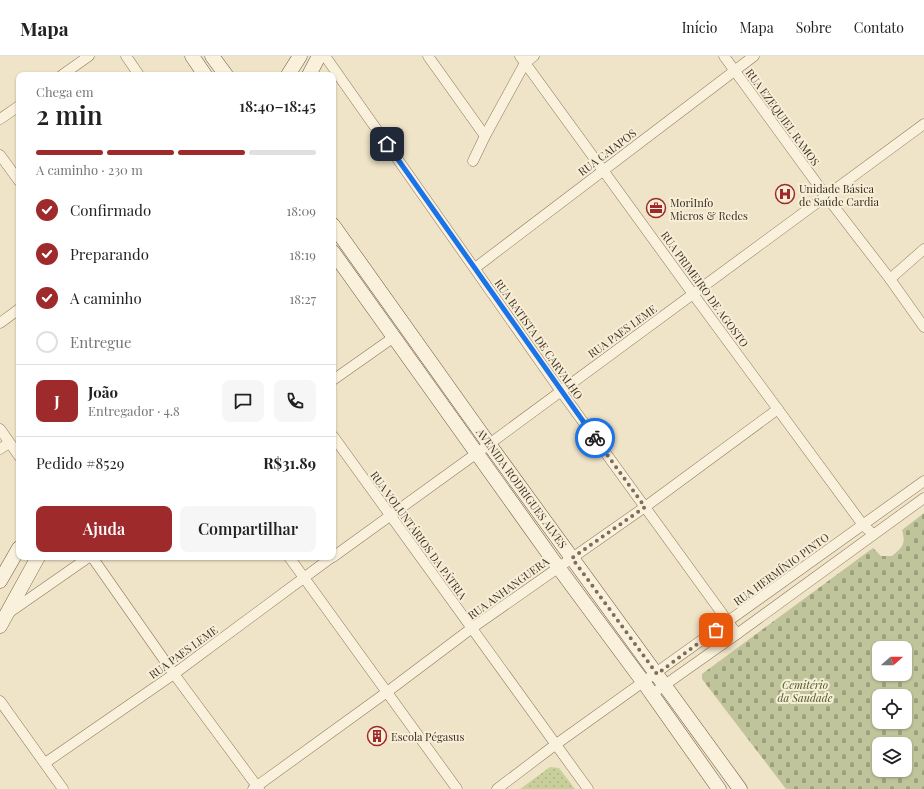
<!DOCTYPE html>
<html lang="pt">
<meta charset="utf-8">
<style>
body{margin:0;font-family:"Playfair Display",serif;background:#f6f6f6;color:#222;height:100vh;display:flex;flex-direction:column;font-size:15px;white-space:nowrap}
*{box-sizing:border-box;margin:0}
p{font-size:13px;color:#767676}
.icon{flex:none;width:22px;height:22px;fill:none;stroke:currentColor;stroke-width:2;stroke-linecap:round;stroke-linejoin:round}
.map{position:relative;flex:1;overflow:hidden}
.details{position:absolute;left:16px;top:16px;width:320px;height:488px;display:flex;flex-direction:column;background:#fff;border-radius:8px;box-shadow:0 1px 3px #0004}
.details>*{flex:none}
.needle{width:26px;rotate:69deg}
.tools{position:absolute;left:872px;top:585px;display:grid;gap:8px}
.tools a{display:grid;place-items:center;width:40px;height:40px;border-radius:8px;background:#fff;box-shadow:0 1px 3px #0004;font-size:20px}
.pin{position:absolute;display:grid;place-items:center;width:34px;height:34px;color:#fff;margin:-17px;border-radius:8px;box-shadow:0 2px 6px #0006}
.courier{position:absolute;display:grid;place-items:center;width:40px;height:40px;margin:-20px;border:3px solid #1a73e8;border-radius:50%;background:#fff;color:#222;box-shadow:0 1px 5px #0007}
.head em{font-style:normal;font-weight:600}
.head div{display:flex;flex-direction:column-reverse}
.head{display:flex;align-items:center;justify-content:space-between;height:68px;padding:0 20px}
h1{font-size:26px;font-weight:600;line-height:30px}
.bar{display:grid;grid-template-columns:repeat(4,1fr);gap:6px 4px;align-content:center;height:48px;padding:0 20px}
.bar i{height:5px;border-radius:3px;background:#e0e0e0}
.bar .selected{background:#9e2a2b}
.bar p{grid-column:span 4}
.line{display:flex;align-items:center;gap:10px;padding:0 20px;border-top:1px solid #e0e0e0}
.line div{flex:1}
.round{display:grid;place-items:center;flex:none;width:42px;height:42px;border-radius:8px;background:#f6f6f6}
ol{padding:0 20px;list-style:none}
li{display:flex;align-items:center;gap:12px;height:44px}
li p{margin-inline-start:auto}
li .icon{padding:4px;border-radius:50%;background:#9e2a2b;color:#fff;stroke-width:4}
li:last-child{color:#767676}
li i{width:22px;height:22px;border:2px solid #e0e0e0;border-radius:50%}
.action{display:flex;gap:8px;margin-top:auto;padding:8px 20px}
.action a{flex:1;height:46px;border-radius:8px;background:#9e2a2b;color:#fff;font-size:16px;font-weight:600;line-height:46px;text-align:center}
.action a+a{background:#f6f6f6;color:#222}
header{display:flex;align-items:center;gap:24px;box-sizing:border-box;height:56px;padding:0 20px;background:#fff;border-bottom:1px solid #e0e0e0}
header strong{font-size:19px}
nav{display:flex;gap:22px;margin-inline-start:auto;font-size:14px}
.map>svg:first-child{display:block}
.cemetery{fill:url(#cemetery-stones);fill-rule:evenodd}
.park{fill:url(#park-dots)}
.lines{fill:none;stroke-linecap:round;stroke-linejoin:round}
.street-casing{stroke:#8d765c;stroke-width:11}
.secondary-casing{stroke:#6f573f;stroke-width:15}
.street{stroke:#faf1dc;stroke-width:10}
.secondary{stroke:#faf1dc;stroke-width:14}
.done{stroke:#7c6e5b;stroke-width:4;stroke-dasharray:0 7.2}
.route{stroke:#1a73e8;stroke-width:5}
.labels{text-anchor:middle;dominant-baseline:central;stroke-width:4;stroke-linejoin:round;paint-order:stroke}
.street-label{font-size:11px;fill:#3d2e20;stroke:#f7eed8}
.poi-label{font-size:11px;fill:#3d2e20;stroke:#f7eed8;text-anchor:start}
.park-label{font-size:11px;font-style:italic;fill:#4d5a26;stroke:#f7eed8}
</style>
<header>
<strong>Mapa</strong>
<nav><a>Início</a><a>Mapa</a><a>Sobre</a><a>Contato</a></nav>
</header>
<div class="map">
<svg width="924" height="733" viewBox="0 0 924 733">
<defs>
<pattern id="cemetery-stones" width="16" height="16" patternUnits="userSpaceOnUse"><rect width="16" height="16" fill="#bfc49a"/><path d="M2 7V4a2 2 0 0 1 4 0v3zM10 15v-3a2 2 0 0 1 4 0v3z" fill="#9ca07d"/></pattern>
<pattern id="park-dots" width="8" height="8" patternUnits="userSpaceOnUse"><rect width="8" height="8" fill="#c9cf9b"/><path d="M2 2h.1M6 6h.1" fill="none" stroke="#aeb285" stroke-width="1.8" stroke-linecap="round"/></pattern>
</defs>
<rect width="100%" height="100%" fill="#f0e4c8"/>
<path class="cemetery" d="M924 457V733H786L702 623V618L873 492 881 500H892C903 491 906 488 902 474ZM879 592H905V618H879ZM879 640H905V666H879ZM879 688H905V714H879Z"/>
<path class="park" d="M550 711 559 712 575 733H520Z"/>
<g class="lines">
<g class="street-casing">
<g id="street">
<path d="M126 0 139 19"/>
<path d="M325 0 560 334 737 578"/>
<path d="M428 0 485 80"/>
<path d="M520 0 693 238 863 469 873 478"/>
<path d="M724 0 826 140 890 223 924 271"/>
<path d="M62 19 89 0"/>
<path d="M0 63 19 50"/>
<path d="M0 99 19 125"/>
<path d="M473 105 485 80 525 7 534 0"/>
<path d="M475 212 754 0"/>
<path d="M890 223 924 193"/>
<path d="M0 267 19 253"/>
<path d="M333 324 394 281"/>
<path d="M0 373 19 400"/>
<path d="M333 380 588 733"/>
<path d="M0 393 9 387"/>
<path d="M92 501 174 618 259 733"/>
<path d="M289 501 457 733"/>
<path d="M333 501 477 397 924 68"/>
<path d="M10 556 89 501"/>
<path d="M652 638 737 578 924 442"/>
<path d="M0 645 63 733"/>
<path d="M45 707 174 618 332 501"/>
<path d="M253 733 387 636 472 572 645 451 778 353"/>
<path d="M497 733 555 689 924 425"/>
</g>
</g>
<g class="secondary-casing">
<g id="secondary">
<path d="M192 0 205 19"/>
<path d="M212 0 226 19"/>
<path d="M288 19 300 0"/>
<path d="M309 19 319 0"/>
<path d="M333 169 489 388 740 733"/>
<path d="M333 196 558 511 644 627 719 733"/>
<path d="M0 525 19 492"/>
<path d="M0 570 38 501"/>
</g>
</g>
<use href="#street" class="street"/>
<use href="#secondary" class="secondary"/>
</g>
<g class="lines">
<path class="done" d="M595 382 645 451 572 502 657 618 716 574"/>
<path class="route" d="M387 88 595 382"/>
</g>
<defs>
<g id="hospital-ring" transform="scale(1)"><circle r="9.5" fill="#f7eed8" stroke="#9e2a2b" stroke-width="1.5"/><path d="M-5-5h3v3.5h4V-5h3V5h-3V1.5h-4V5h-3Z" fill="#9e2a2b"/></g>
<g id="office-ring" transform="scale(1)"><circle r="9.5" fill="#f7eed8" stroke="#9e2a2b" stroke-width="1.5"/><path d="M-6-3h4V-5.5h4V-3h4V5H-6ZM-1-4.5V-3h2v-1.5ZM-6 0V1H6V0Z" fill="#9e2a2b"/></g>
<g id="building-ring" transform="scale(1)"><circle r="9.5" fill="#f7eed8" stroke="#9e2a2b" stroke-width="1.5"/><path d="M-4-6H4V6H1V3H-1V6H-4ZM-2.5-4.3h1.7v1.8h-1.7ZM.8-4.3h1.7v1.8H.8ZM-2.5-1h1.7V.8h-1.7ZM.8-1h1.7V.8H.8Z" fill="#9e2a2b"/></g>
</defs>
<g fill-rule="evenodd">
<use href="#hospital-ring" x="785" y="138"/>
<use href="#office-ring" x="656" y="152"/>
<use href="#building-ring" x="377" y="680"/>
</g>
<g class="labels">
<g class="street-label">
<text transform="translate(783 61) rotate(54)">RUA EZEQUIEL RAMOS</text>
<text transform="translate(607 96) rotate(-37)">RUA CAIAPOS</text>
<text transform="translate(705 233) rotate(54)">RUA PRIMEIRO DE AGOSTO</text>
<text transform="translate(622 275) rotate(-36)">RUA PAES LEME</text>
<text transform="translate(539 283) rotate(55)">RUA BATISTA DE CARVALHO</text>
<text transform="translate(522 432) rotate(54)">AVENIDA RODRIGUES ALVES</text>
<text transform="translate(419 479) rotate(54)">RUA VOLUNTÁRIOS DA PÁTRIA</text>
<text transform="translate(781 513) rotate(-36)">RUA HERMÍNIO PINTO</text>
<text transform="translate(508 532) rotate(-36)">RUA ANHANGUERA</text>
<text transform="translate(183 596) rotate(-36)">RUA PAES LEME</text>
</g>
<g class="poi-label">
<text x="799" y="132">Unidade Básica<tspan x="799" dy="13">de Saúde Cardia</tspan></text>
<text x="670" y="146">MoriInfo<tspan x="670" dy="13">Micros &amp; Redes</tspan></text>
<text x="391" y="680">Escola Pégasus</text>
</g>
<g class="park-label">
<text x="805" y="628">Cemitério<tspan x="805" dy="13">da Saudade</tspan></text>
</g>
</g>
</svg>
<div class="tools">
<a><svg class="needle" viewBox="-14 -14 28 28"><path d="M0-13l5 13h-10z" fill="#e53935"/><path d="M0 13l5-13h-10z" fill="#767676"/></svg></a>
<a><svg class="icon" aria-label="locate" viewBox="0 0 24 24"><circle cx="12" cy="12" r="6"/><path d="M12 2v4M12 18v4M2 12h4M18 12h4"/></svg></a>
<a><svg class="icon" aria-label="layers" viewBox="0 0 24 24"><path d="M12 4l9 5-9 5-9-5zM3 14l9 5 9-5"/></svg></a>
</div>
<div class="pin" style="left:716px;top:574px;background:#ea580c"><svg class="icon" aria-label="bag" viewBox="0 0 24 24"><path d="M5 8h14l-1 12H6zM9 8a3 3 0 0 1 6 0"/></svg></div>
<div class="pin" style="left:387px;top:88px;background:#1f2937"><svg class="icon" aria-label="home" viewBox="0 0 24 24"><path d="M3 11l9-7 9 7M6 9v11h12V9"/></svg></div>
<div class="courier" style="left:595px;top:382px"><svg class="icon" aria-label="bike" viewBox="0 0 24 24"><circle cx="6" cy="16" r="4"/><circle cx="18" cy="16" r="4"/><path d="M6 16l4-8h5l3 8M10 8l3 8H6M13 5h3"/></svg></div>
<section class="details">
<div class="head"><div><h1>2 min</h1><p>Chega em</p></div><em>18:40–18:45</em></div>
<div class="bar"><i class="selected"></i><i class="selected"></i><i class="selected"></i><i></i><p>A caminho · 230 m</p></div>
<ol>
<li><svg class="icon" aria-label="check" viewBox="0 0 24 24"><path d="M5 12l5 5 9-10"/></svg>Confirmado<p>18:09</p></li>
<li><svg class="icon" aria-label="check" viewBox="0 0 24 24"><path d="M5 12l5 5 9-10"/></svg>Preparando<p>18:19</p></li>
<li><svg class="icon" aria-label="check" viewBox="0 0 24 24"><path d="M5 12l5 5 9-10"/></svg>A caminho<p>18:27</p></li>
<li><i></i>Entregue</li>
</ol>
<div class="line" style="height:72px"><b class="round" style="background:#9e2a2b;color:#fff">J</b><div><b>João</b><p>Entregador · 4.8</p></div><a class="round"><svg class="icon" aria-label="chat" viewBox="0 0 24 24"><path d="M4 5h16v11H9l-5 4z"/></svg></a><a class="round"><svg class="icon" aria-label="phone" viewBox="0 0 24 24"><path d="M5 4h4l2 5-3 2q2 4 5 5l2-3 5 2v4C11 20 4 13 5 4z"/></svg></a></div>
<div class="line" style="height:52px"><div>Pedido #8529</div><b>R$31.89</b></div>
<div class="action"><a>Ajuda</a><a>Compartilhar</a></div>
</section>
</div>
